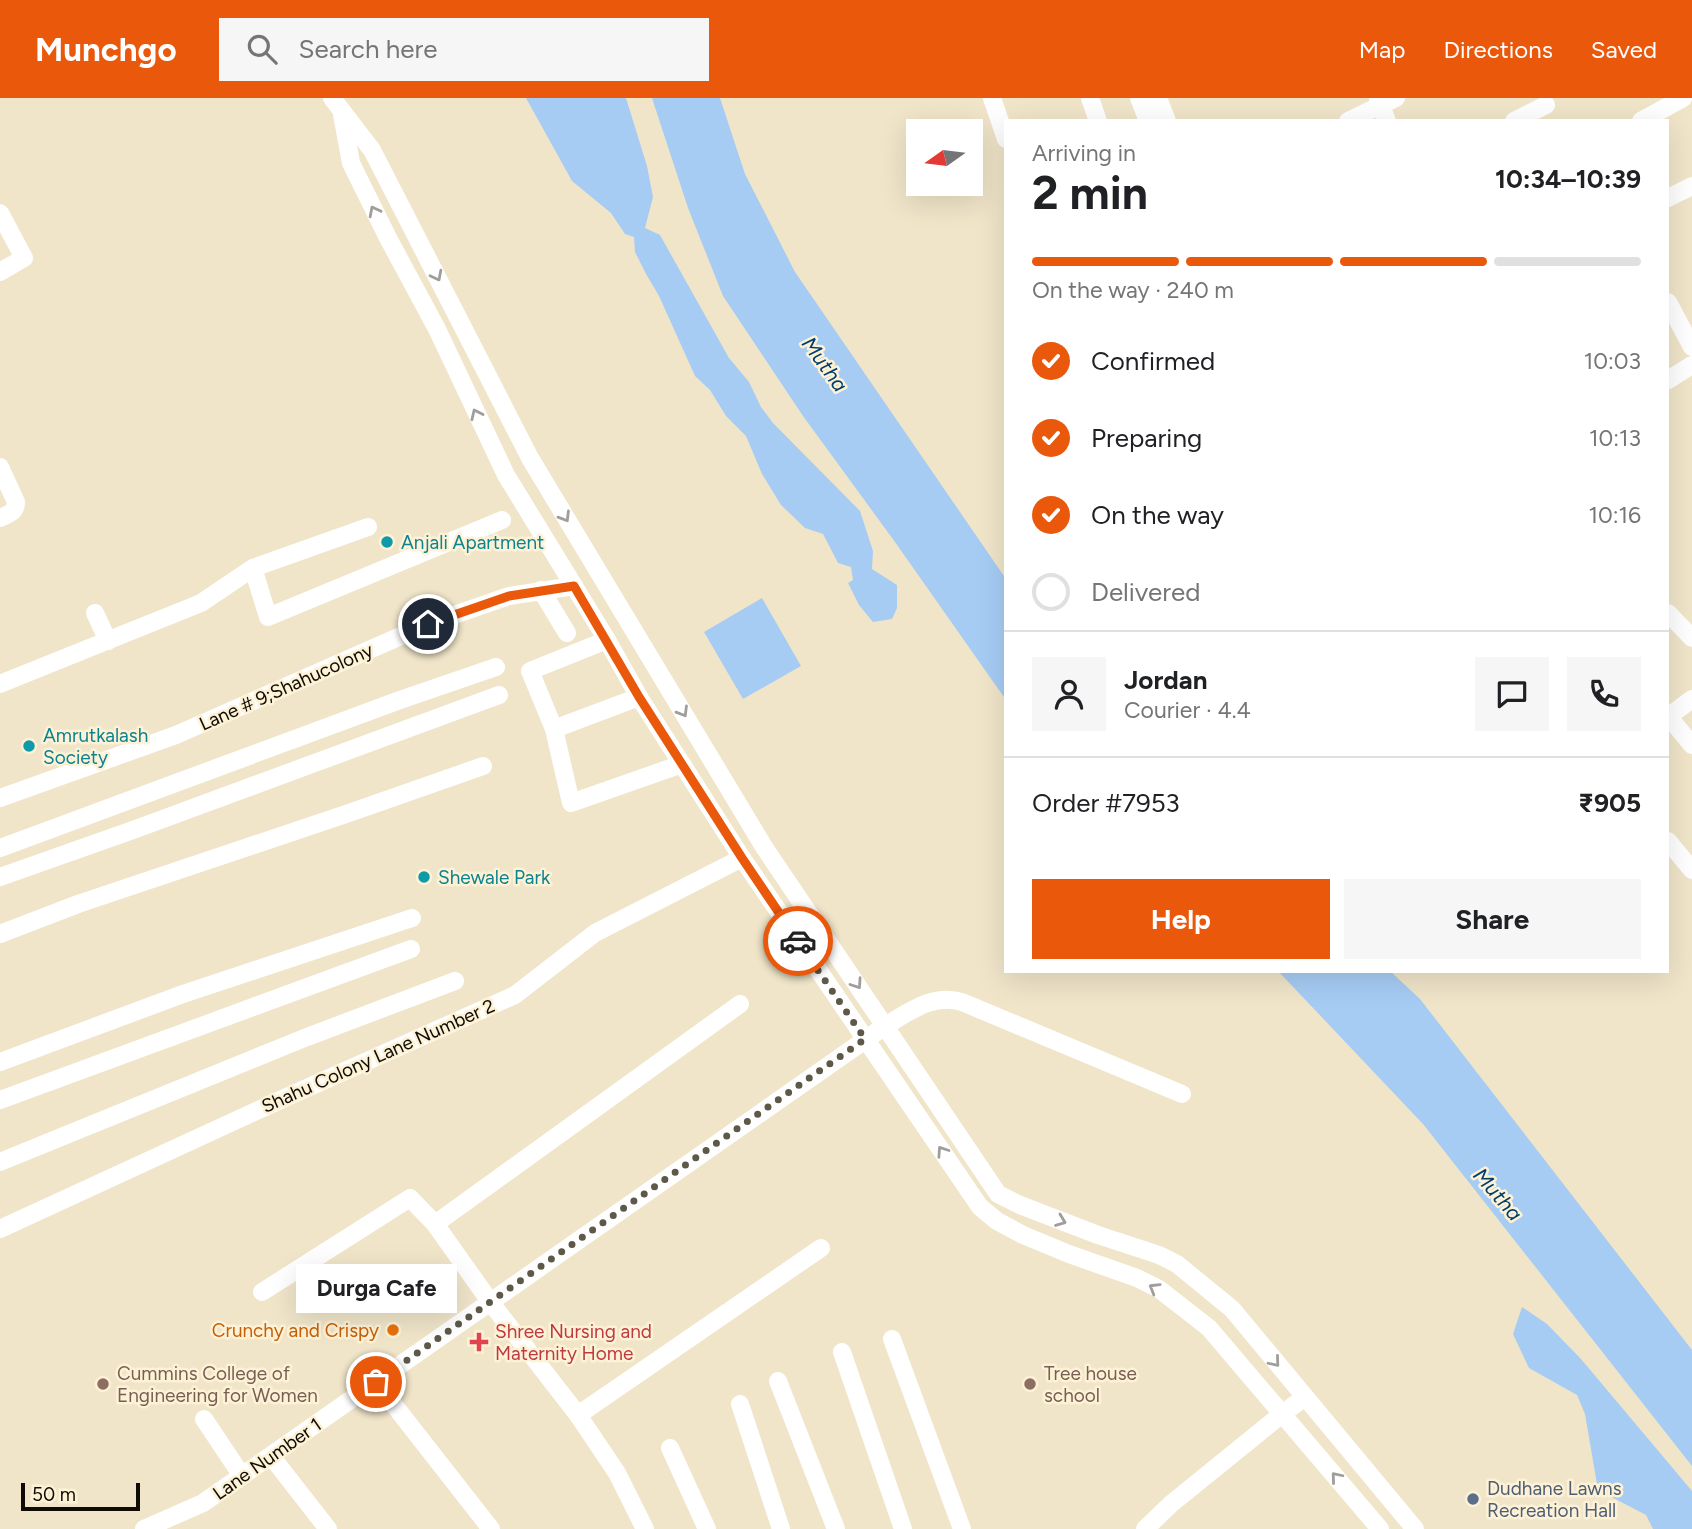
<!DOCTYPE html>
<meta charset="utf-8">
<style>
body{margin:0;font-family:Figtree,sans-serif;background:#f6f6f6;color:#202124;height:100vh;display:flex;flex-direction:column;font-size:26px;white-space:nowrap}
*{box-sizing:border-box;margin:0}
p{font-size:23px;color:#757577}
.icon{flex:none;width:38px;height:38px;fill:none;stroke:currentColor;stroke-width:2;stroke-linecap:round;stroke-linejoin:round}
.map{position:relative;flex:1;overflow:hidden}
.panel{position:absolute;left:1004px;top:21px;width:665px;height:854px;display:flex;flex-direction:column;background:#fff;border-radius:0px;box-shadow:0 7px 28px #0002}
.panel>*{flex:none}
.needle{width:46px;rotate:256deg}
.buttons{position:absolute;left:906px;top:21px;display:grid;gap:14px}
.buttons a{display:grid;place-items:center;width:77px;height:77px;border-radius:0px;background:#fff;box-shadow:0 7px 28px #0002;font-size:35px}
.scale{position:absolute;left:21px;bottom:18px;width:119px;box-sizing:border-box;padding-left:7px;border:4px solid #100c04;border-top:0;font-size:19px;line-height:24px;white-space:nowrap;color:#100c04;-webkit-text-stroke:5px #fdf2d6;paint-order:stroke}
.pin{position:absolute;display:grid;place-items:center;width:60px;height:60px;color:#fff;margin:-30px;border:4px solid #fff;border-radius:50%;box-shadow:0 2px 7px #0007}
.courier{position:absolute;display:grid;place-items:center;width:70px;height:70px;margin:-35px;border:5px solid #ea580c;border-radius:50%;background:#fff;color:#222;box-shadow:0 2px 9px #0007}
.bubble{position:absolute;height:49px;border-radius:0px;background:#fff;box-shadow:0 7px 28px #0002;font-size:23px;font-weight:700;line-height:49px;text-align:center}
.summary em{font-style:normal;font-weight:700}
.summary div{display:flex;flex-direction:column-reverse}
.summary{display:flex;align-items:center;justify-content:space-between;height:119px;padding:0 28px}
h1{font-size:46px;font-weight:700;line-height:52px}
.bar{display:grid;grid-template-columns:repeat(4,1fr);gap:10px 7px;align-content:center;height:84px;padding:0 28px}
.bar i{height:9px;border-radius:5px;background:#e0e0e0}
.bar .selected{background:#ea580c}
.bar p{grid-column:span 4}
.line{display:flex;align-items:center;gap:18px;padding:0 28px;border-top:2px solid #e0e0e0}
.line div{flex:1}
.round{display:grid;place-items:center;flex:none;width:74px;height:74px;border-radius:0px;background:#f6f6f6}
ol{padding:0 28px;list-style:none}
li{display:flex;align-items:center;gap:21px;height:77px}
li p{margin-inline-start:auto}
li .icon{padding:7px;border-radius:50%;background:#ea580c;color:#fff;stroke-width:4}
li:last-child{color:#757577}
li i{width:38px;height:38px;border:4px solid #e0e0e0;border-radius:50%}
.primary-button{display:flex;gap:14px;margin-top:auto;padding:14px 28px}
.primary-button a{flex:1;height:80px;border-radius:0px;background:#ea580c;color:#fff;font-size:28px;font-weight:700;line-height:80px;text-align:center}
.primary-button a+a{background:#f6f6f6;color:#202124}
header{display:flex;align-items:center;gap:42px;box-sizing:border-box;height:98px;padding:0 35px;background:#ea580c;color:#fff}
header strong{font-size:33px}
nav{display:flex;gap:38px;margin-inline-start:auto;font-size:24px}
.search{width:490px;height:63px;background:#f6f6f6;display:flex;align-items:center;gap:18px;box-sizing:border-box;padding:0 24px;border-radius:0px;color:#757577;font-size:26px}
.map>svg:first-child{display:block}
.water{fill:#a6ccf4}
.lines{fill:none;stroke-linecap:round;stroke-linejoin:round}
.minor{stroke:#fff;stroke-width:18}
.oneway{stroke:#9f9e9b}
.done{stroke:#5e5849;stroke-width:7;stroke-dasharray:0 12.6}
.route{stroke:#ea580c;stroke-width:9}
.culture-dot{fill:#0f9aa8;stroke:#fdf2d6;stroke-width:2.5}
.food-dot{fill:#e8710a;stroke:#fdf2d6;stroke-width:2.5}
.health-dot{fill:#e0444e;stroke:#fdf2d6;stroke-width:2.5}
.education-dot{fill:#8d6e63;stroke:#fdf2d6;stroke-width:2.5}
.service-dot{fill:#5c6f8a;stroke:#fdf2d6;stroke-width:2.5}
.labels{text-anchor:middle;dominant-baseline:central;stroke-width:5;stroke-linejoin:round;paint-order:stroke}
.culture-label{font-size:19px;fill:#0d838f;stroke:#fdf2d6;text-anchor:start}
.street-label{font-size:19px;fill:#100c04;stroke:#fdf2d6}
.food-label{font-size:19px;fill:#c56008;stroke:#fdf2d6;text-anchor:end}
.health-label{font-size:19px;fill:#be3a42;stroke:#fdf2d6;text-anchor:start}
.education-label{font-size:19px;fill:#785e54;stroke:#fdf2d6;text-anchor:start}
.service-label{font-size:19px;fill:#4e5e75;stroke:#fdf2d6;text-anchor:start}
.water-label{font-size:21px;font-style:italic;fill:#013d6d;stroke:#fdf2d6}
</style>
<header>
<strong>Munchgo</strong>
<div class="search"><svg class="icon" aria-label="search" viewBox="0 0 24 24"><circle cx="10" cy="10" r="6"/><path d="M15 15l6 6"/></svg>Search here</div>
<nav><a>Map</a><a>Directions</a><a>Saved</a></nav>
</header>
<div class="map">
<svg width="1692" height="1431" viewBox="0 0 1692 1431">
<rect width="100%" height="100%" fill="#f0e5c9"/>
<g class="water">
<path d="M526 0H626L647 68 653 99 645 130 660 137 729 260 749 284 761 309 773 325 860 413 873 453 872 471 897 487V510L892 521 873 524 859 507 848 485 853 482 851 469 838 465 823 436 805 430 781 407 762 376 746 338 726 318 710 292 695 278 659 198 646 176 635 154 634 139 625 136 611 115 572 83Z"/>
<path d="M652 0H720L745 76 795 174 1006 481V602L895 444 803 318 723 198 688 110Z"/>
<path d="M762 500 801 568 743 601 704 534Z"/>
<path d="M1278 873H1390L1420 901 1692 1252V1368L1423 1026Z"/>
<path d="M1522 1209 1547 1226 1581 1261 1692 1393V1431H1653L1646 1417 1598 1392 1585 1316 1577 1297 1529 1270 1513 1236Z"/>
</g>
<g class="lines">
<g class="minor">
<path d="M332 0 372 52 530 360 764 749 998 1096 1020 1107 1098 1137 1159 1157 1177 1166 1232 1211 1415 1431"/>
<path d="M992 0 1006 41"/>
<path d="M1090 0 1098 23"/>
<path d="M1139 0 1148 23"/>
<path d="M1158 0 1167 23"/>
<path d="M1378 0 1387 23"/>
<path d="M342 16 351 65 388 140 437 231 506 377 607 542 639 599 742 760 980 1109 997 1123 1023 1137 1069 1156 1137 1180 1159 1191 1209 1230 1380 1431"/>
<path d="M1348 23 1396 0"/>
<path d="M1514 23 1546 7"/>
<path d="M1641 23 1683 0"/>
<path d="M1668 100 1692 88"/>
<path d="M0 115 24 160 0 174"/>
<path d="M1668 204 1692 249"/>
<path d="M1668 282 1692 267"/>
<path d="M0 369 16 404C16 414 9 416 0 420"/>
<path d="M253 470 268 519 502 422"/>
<path d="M541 492 567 535"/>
<path d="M95 515 108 543"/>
<path d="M1668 515 1692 540"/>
<path d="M607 542 530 573 554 631 571 705 682 666"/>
<path d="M0 586 201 505 253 470 368 429"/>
<path d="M1668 618 1692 647"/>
<path d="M1668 619 1692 601"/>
<path d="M554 631 639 599"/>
<path d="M0 700 176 637 428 526 509 498 574 488"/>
<path d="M1668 743 1692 772"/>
<path d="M0 750 400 602 496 569"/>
<path d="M0 779 133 732 499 597"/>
<path d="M0 836 78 806 349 715 483 668"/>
<path d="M0 964 183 896 412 820"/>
<path d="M0 1002 411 851"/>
<path d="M0 1064 307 939 455 883"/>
<path d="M435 1126 740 906"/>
<path d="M0 1131 289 998 515 897 595 835 742 760"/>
<path d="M262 1194 410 1100 435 1126 491 1205 578 1317 617 1375 645 1431"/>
<path d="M892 1241 962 1431"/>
<path d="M842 1254 903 1431"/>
<path d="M778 1283 836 1431"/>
<path d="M376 1284 491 1431"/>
<path d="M740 1306 781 1431"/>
<path d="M578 1317 821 1150"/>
<path d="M204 1321 242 1378"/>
<path d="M670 1350 707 1431"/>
<path d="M271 1358 328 1431"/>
<path d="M144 1431 203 1405 885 928C909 914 933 895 962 904L1182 996"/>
<path d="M1145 1431 1171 1406 1282 1316 1305 1299"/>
</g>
</g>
<defs><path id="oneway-chevron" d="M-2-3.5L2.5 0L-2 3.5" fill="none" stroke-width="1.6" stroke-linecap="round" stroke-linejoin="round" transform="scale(1.75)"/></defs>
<g class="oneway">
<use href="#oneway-chevron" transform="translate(374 113) rotate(-117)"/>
<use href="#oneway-chevron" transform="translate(437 178) rotate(63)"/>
<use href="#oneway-chevron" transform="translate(476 316) rotate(-115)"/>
<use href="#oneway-chevron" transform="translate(565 419) rotate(59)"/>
<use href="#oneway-chevron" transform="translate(683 614) rotate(59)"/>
<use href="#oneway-chevron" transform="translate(857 886) rotate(56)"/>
<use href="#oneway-chevron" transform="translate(942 1053) rotate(-124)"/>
<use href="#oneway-chevron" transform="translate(1061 1123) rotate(21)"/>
<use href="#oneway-chevron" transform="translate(1154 1190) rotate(-149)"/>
<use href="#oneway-chevron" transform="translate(1275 1264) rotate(50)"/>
<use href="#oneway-chevron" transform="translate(1336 1379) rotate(-130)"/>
</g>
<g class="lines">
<path class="done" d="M376 1284 865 941 798 843"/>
<path class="route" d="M428 526 509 498 574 488 639 599 742 760 798 843"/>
</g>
<g class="culture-dot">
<circle cx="387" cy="444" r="7"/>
<circle cx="29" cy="648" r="7"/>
<circle cx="424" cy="779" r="7"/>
</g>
<circle class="food-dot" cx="393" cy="1232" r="7"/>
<path class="health-dot" d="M475.5 1233.5h7v7h7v7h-7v7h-7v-7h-7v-7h7z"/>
<g class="education-dot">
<circle cx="103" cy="1286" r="7"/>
<circle cx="1030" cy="1286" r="7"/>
</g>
<circle class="service-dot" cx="1473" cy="1401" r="7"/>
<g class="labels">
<g class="culture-label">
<text x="401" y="444">Anjali Apartment</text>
<text x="43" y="637">Amrutkalash<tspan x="43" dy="22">Society</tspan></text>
<text x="438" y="779">Shewale Park</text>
</g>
<g class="street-label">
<text transform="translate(286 589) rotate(-24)">Lane # 9;Shahucolony</text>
<text transform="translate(378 958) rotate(-24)">Shahu Colony Lane Number 2</text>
<text transform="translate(267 1361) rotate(-35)">Lane Number 1</text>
</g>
<g class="food-label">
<text x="379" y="1232">Crunchy and Crispy</text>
</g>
<g class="health-label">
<text x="495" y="1233">Shree Nursing and<tspan x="495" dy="22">Maternity Home</tspan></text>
</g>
<g class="education-label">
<text x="117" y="1275">Cummins College of<tspan x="117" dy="22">Engineering for Women</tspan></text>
<text x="1044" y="1275">Tree house<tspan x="1044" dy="22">school</tspan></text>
</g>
<g class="service-label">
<text x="1487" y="1390">Dudhane Lawns<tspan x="1487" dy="22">Recreation Hall</tspan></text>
</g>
<g class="water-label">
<text transform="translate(825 266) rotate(54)">Mutha</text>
<text transform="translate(1498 1096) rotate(49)">Mutha</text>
</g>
</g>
</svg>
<div class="buttons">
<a><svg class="needle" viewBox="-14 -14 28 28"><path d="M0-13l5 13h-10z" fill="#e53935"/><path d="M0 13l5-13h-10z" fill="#757577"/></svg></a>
</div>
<div class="scale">50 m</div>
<div class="pin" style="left:376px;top:1284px;background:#ea580c"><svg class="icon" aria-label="bag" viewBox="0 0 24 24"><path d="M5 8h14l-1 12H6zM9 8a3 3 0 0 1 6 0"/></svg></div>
<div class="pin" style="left:428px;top:526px;background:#1f2937"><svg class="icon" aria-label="home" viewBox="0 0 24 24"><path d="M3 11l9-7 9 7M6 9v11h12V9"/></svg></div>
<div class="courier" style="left:798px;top:843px"><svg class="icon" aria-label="car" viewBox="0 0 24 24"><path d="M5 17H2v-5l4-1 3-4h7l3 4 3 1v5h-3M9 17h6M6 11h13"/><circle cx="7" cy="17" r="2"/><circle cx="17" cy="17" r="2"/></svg></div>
<div class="bubble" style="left:296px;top:1166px;width:161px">Durga Cafe</div>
<section class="panel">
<div class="summary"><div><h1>2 min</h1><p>Arriving in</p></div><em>10:34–10:39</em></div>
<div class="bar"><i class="selected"></i><i class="selected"></i><i class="selected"></i><i></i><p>On the way · 240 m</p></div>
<ol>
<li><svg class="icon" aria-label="check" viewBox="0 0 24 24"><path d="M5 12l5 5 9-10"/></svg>Confirmed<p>10:03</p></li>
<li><svg class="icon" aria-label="check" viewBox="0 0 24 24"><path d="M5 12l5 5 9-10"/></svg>Preparing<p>10:13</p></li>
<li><svg class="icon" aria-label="check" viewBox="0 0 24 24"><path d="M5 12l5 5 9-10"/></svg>On the way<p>10:16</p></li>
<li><i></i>Delivered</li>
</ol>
<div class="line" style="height:126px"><a class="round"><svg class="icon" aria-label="person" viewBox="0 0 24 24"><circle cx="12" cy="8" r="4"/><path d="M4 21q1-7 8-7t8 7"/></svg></a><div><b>Jordan</b><p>Courier · 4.4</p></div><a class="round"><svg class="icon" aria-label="chat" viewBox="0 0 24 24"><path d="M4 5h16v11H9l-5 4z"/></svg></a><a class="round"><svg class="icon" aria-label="phone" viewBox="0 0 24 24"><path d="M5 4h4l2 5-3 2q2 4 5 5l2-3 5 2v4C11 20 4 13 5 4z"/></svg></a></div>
<div class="line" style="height:91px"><div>Order #7953</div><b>₹905</b></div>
<div class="primary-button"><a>Help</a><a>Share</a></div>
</section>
</div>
